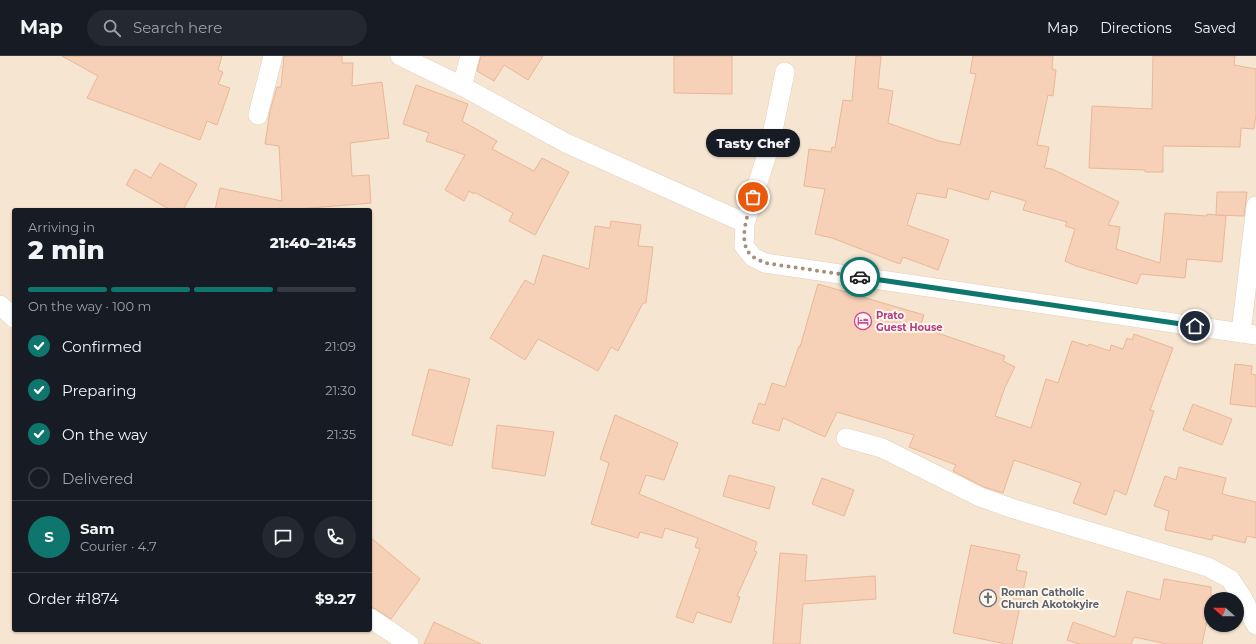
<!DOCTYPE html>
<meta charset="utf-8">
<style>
body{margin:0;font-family:Montserrat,sans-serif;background:#242831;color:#f1f3f6;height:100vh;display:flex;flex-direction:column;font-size:15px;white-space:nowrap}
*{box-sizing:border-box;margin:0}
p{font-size:13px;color:#9ea1a6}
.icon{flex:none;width:22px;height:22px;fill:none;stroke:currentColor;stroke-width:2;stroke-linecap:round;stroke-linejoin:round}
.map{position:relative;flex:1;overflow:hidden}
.side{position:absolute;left:12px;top:152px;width:360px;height:424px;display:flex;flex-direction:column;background:#171b24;border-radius:4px;box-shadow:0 1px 3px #0004}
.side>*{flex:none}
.needle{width:26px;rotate:291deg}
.controls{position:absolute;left:1204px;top:536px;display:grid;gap:8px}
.controls a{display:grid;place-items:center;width:40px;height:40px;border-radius:50%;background:#171b24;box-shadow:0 1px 3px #0004;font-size:20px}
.pin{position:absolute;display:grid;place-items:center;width:34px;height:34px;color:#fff;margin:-17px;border:2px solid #fff;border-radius:50%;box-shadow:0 1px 4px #0007}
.courier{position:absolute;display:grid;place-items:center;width:40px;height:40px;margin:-20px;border:3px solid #0f766e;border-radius:50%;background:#fff;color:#222;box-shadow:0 1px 5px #0007}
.bubble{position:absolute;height:28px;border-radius:14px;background:#171b24;box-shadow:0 1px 3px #0004;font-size:13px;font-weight:800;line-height:28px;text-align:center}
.overview em{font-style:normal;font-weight:800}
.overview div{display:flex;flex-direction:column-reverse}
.overview{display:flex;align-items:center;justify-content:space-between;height:68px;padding:0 16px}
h1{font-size:26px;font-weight:800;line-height:30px}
.bar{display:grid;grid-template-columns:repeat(4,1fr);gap:6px 4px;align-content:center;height:48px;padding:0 16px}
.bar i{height:5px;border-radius:3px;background:#363941}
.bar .selected{background:#0f766e}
.bar p{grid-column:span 4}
.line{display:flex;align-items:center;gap:10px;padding:0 16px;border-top:1px solid #363941}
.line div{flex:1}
.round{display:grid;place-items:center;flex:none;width:42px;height:42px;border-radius:21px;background:#242831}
ol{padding:0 16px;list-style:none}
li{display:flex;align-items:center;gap:12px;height:44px}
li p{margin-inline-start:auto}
li .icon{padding:4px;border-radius:50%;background:#0f766e;color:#fff;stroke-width:4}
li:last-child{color:#9ea1a6}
li i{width:22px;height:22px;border:2px solid #363941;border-radius:50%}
header{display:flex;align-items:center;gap:24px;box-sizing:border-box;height:56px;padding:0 20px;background:#171b24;border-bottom:1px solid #363941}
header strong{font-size:19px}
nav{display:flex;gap:22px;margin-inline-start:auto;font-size:14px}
.search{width:280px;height:36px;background:#242831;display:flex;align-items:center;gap:10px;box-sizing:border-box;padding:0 14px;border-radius:22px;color:#9ea1a6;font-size:15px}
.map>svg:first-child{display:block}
.residential{fill:#f6e5d0;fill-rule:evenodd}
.building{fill:#f6d1b8;stroke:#eab797}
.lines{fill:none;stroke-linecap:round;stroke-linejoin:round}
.minor-casing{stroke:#e3cfbd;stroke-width:20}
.minor{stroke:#fff;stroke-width:19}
.done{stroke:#a78e7d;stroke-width:4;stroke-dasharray:0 7.2}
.route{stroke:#0f766e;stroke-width:5}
.labels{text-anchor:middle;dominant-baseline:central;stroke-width:4;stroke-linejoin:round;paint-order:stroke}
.hotel-label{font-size:10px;font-weight:bold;fill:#b23c85;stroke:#fff7ea;text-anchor:start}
.worship-label{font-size:10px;font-weight:bold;fill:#5b616d;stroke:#fff7ea;text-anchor:start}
</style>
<header>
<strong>Map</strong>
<div class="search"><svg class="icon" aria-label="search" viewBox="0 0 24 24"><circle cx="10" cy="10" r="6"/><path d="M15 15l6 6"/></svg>Search here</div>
<nav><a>Map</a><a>Directions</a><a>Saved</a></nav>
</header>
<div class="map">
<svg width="1256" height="588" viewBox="0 0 1256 588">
<rect width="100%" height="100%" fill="#fef3e2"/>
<path class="residential" d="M0 0H1256V588H0ZM14 154H370V574H14ZM1211 543H1237V569H1211Z"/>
<g class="building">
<path d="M62 0H222L218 14 223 16 218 28 230 32 217 69 207 65 200 84 87 42 98 20Z"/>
<path d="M284 0H342V7H353L352 30 382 26 389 82 350 87 352 120 369 119 371 147 286 154H215L220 132 282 145 279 90 265 88 270 55 277 31H281Z"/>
<path d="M481 0H543L528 24 504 9 494 25 477 15Z"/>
<path d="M674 0H732V38L674 37Z"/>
<path d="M856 0H881L878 32 893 35 888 67 939 85 960 89 976 18 970 17 973 0H1053L1052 13 1056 14 1053 40 1048 39 1037 89 1049 91 1045 110H1044L1045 112 1052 113 1119 146 1108 169 1120 171 1116 193 1160 207 1165 157 1207 160V158L1226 160 1222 206 1187 203 1185 222 1141 218 1137 228 1076 210 1065 205 1075 173 1065 170 1067 166 1023 154 1026 145 991 135 988 144 948 132 946 142 917 137 907 169 949 184 938 214 903 201 900 208 832 182 815 178 825 133 804 130 809 93 831 96 832 91 835 92 843 44 852 45Z"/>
<path d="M1153 0H1235L1234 9 1256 13V59L1254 73 1241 72 1240 91 1163 90V116H1145V114L1089 112 1092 50 1152 53Z"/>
<path d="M416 29 468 48 462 65 497 85 492 93 534 115 542 102 569 116 535 179 509 165 513 157 474 136V138L469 135 464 145 445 134 465 99 426 85 429 77 403 68Z"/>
<path d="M160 107 197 128 183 154H171L126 129 135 113 151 122Z"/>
<path d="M1217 136H1247L1244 160 1216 159Z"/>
<path d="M611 165 641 169 638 190 653 191 646 247H643L618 295 611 291 598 315 538 283 525 304 490 282 525 224 534 229 543 199 589 213 595 170 610 172Z"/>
<path d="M818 228 924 259 920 271 1005 300 1003 305 1015 311 1005 331 995 360 1031 372 1046 323 1058 327 1072 285 1088 290 1089 288 1110 295 1111 289 1123 293 1127 282 1132 284 1134 278 1173 292 1150 354 1154 355 1126 439 1115 434 1106 459 1073 447 1081 427 1014 404 1003 437 984 431 953 415 956 409 909 391 914 379 837 356 825 381 783 362 779 375 752 367 759 347 765 349 772 327 785 331 799 290 800 291Z"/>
<path d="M1235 308 1252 310 1251 318 1256 319V351L1230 348Z"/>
<path d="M429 313 470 323 452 390 412 379Z"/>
<path d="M1193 348 1232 363 1222 389 1183 374Z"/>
<path d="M615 359 678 387 664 424 646 419 639 438 757 486 754 495 757 496 737 540 740 541 731 567 697 556 693 567 676 561 700 493 695 491 698 482 665 472 662 482 640 476 638 482 591 468 609 407 600 403Z"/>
<path d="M497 369 554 376 545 420 492 412Z"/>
<path d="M1179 411 1226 422 1222 438 1256 446V482L1247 480 1245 487 1213 479 1212 484 1165 474 1169 455 1154 450 1165 420 1176 424Z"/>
<path d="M729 419 775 431 769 453 723 440Z"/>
<path d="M822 422 854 434 844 460 812 448Z"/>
<path d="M370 481 420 523 391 563 376 553 370 551Z"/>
<path d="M971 489 1020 499 1016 514 1027 516 1012 588H1006L953 577Z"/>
<path d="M780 497 807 499 805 525 875 520 876 543 803 548 800 588H773Z"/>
<path d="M1164 523 1211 531V566L1207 565 1202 588H1167L1134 581 1131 588H1079L1067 584 1073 566 1115 581 1127 535 1160 544Z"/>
<path d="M434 566 481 588H424Z"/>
</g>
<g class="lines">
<g class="minor-casing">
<g id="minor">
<path d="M400 0 462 30 566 87 745 167 744 190 753 201 765 207 1256 279"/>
<path d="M462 30 470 0"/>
<path d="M258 59 273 0"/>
<path d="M745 167 770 89 785 16"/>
<path d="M0 249 14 262"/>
<path d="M1241 277 1256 150"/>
<path d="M846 382 882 392 980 441 1014 453 1208 511 1230 523 1242 541 1256 569"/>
<path d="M370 562 409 588"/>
</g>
</g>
<use href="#minor" class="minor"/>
</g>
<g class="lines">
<path class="done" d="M753 141C748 158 736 188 753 201 757 203 761 205 765 207L860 221"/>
<path class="route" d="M860 221 1195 270"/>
</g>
<defs>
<g id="hotel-ring" transform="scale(0.9)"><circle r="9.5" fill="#fff7ea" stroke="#d1479c" stroke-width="1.5"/><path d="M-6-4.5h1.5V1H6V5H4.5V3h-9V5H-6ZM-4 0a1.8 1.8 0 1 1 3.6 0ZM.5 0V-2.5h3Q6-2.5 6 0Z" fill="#d1479c"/></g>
<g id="church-ring" transform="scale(0.9)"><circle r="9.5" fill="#fff7ea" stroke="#6b7280" stroke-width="1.5"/><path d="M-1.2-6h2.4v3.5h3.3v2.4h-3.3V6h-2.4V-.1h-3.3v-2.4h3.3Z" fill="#6b7280"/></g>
</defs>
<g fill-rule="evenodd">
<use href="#hotel-ring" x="863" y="265"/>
<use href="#church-ring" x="988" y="542"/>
</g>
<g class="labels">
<g class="hotel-label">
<text x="876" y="259">Prato<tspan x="876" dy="12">Guest House</tspan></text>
</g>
<g class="worship-label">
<text x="1001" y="536">Roman Catholic<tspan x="1001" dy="12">Church Akotokyire</tspan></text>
</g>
</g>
</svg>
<div class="controls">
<a><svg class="needle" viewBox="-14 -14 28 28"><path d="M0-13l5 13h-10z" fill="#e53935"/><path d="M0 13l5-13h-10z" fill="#9ea1a6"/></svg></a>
</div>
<div class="pin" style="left:753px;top:141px;background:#ea580c"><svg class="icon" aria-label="bag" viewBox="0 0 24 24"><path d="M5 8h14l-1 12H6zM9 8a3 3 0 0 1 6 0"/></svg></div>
<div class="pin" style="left:1195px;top:270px;background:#1f2937"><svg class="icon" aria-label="home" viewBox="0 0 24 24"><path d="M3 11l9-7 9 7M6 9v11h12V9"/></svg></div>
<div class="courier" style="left:860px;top:221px"><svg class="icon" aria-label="car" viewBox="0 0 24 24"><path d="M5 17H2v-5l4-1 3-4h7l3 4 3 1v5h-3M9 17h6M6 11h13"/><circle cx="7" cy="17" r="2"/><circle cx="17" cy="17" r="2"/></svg></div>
<div class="bubble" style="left:706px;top:73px;width:94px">Tasty Chef</div>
<section class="side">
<div class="overview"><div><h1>2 min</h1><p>Arriving in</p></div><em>21:40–21:45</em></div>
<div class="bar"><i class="selected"></i><i class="selected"></i><i class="selected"></i><i></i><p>On the way · 100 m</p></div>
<ol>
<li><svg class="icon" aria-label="check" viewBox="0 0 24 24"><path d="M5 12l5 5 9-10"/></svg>Confirmed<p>21:09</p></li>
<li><svg class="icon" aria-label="check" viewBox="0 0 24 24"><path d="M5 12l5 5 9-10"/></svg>Preparing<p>21:30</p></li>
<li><svg class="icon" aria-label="check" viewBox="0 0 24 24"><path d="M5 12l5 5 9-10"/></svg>On the way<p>21:35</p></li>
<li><i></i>Delivered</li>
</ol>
<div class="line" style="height:72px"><b class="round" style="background:#0f766e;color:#fff">S</b><div><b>Sam</b><p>Courier · 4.7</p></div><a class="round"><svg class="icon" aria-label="chat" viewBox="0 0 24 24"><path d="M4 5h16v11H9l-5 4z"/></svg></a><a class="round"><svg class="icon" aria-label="phone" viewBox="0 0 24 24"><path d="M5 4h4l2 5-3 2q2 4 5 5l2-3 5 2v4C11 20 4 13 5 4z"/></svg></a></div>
<div class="line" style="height:52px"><div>Order #1874</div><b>$9.27</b></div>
</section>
</div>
